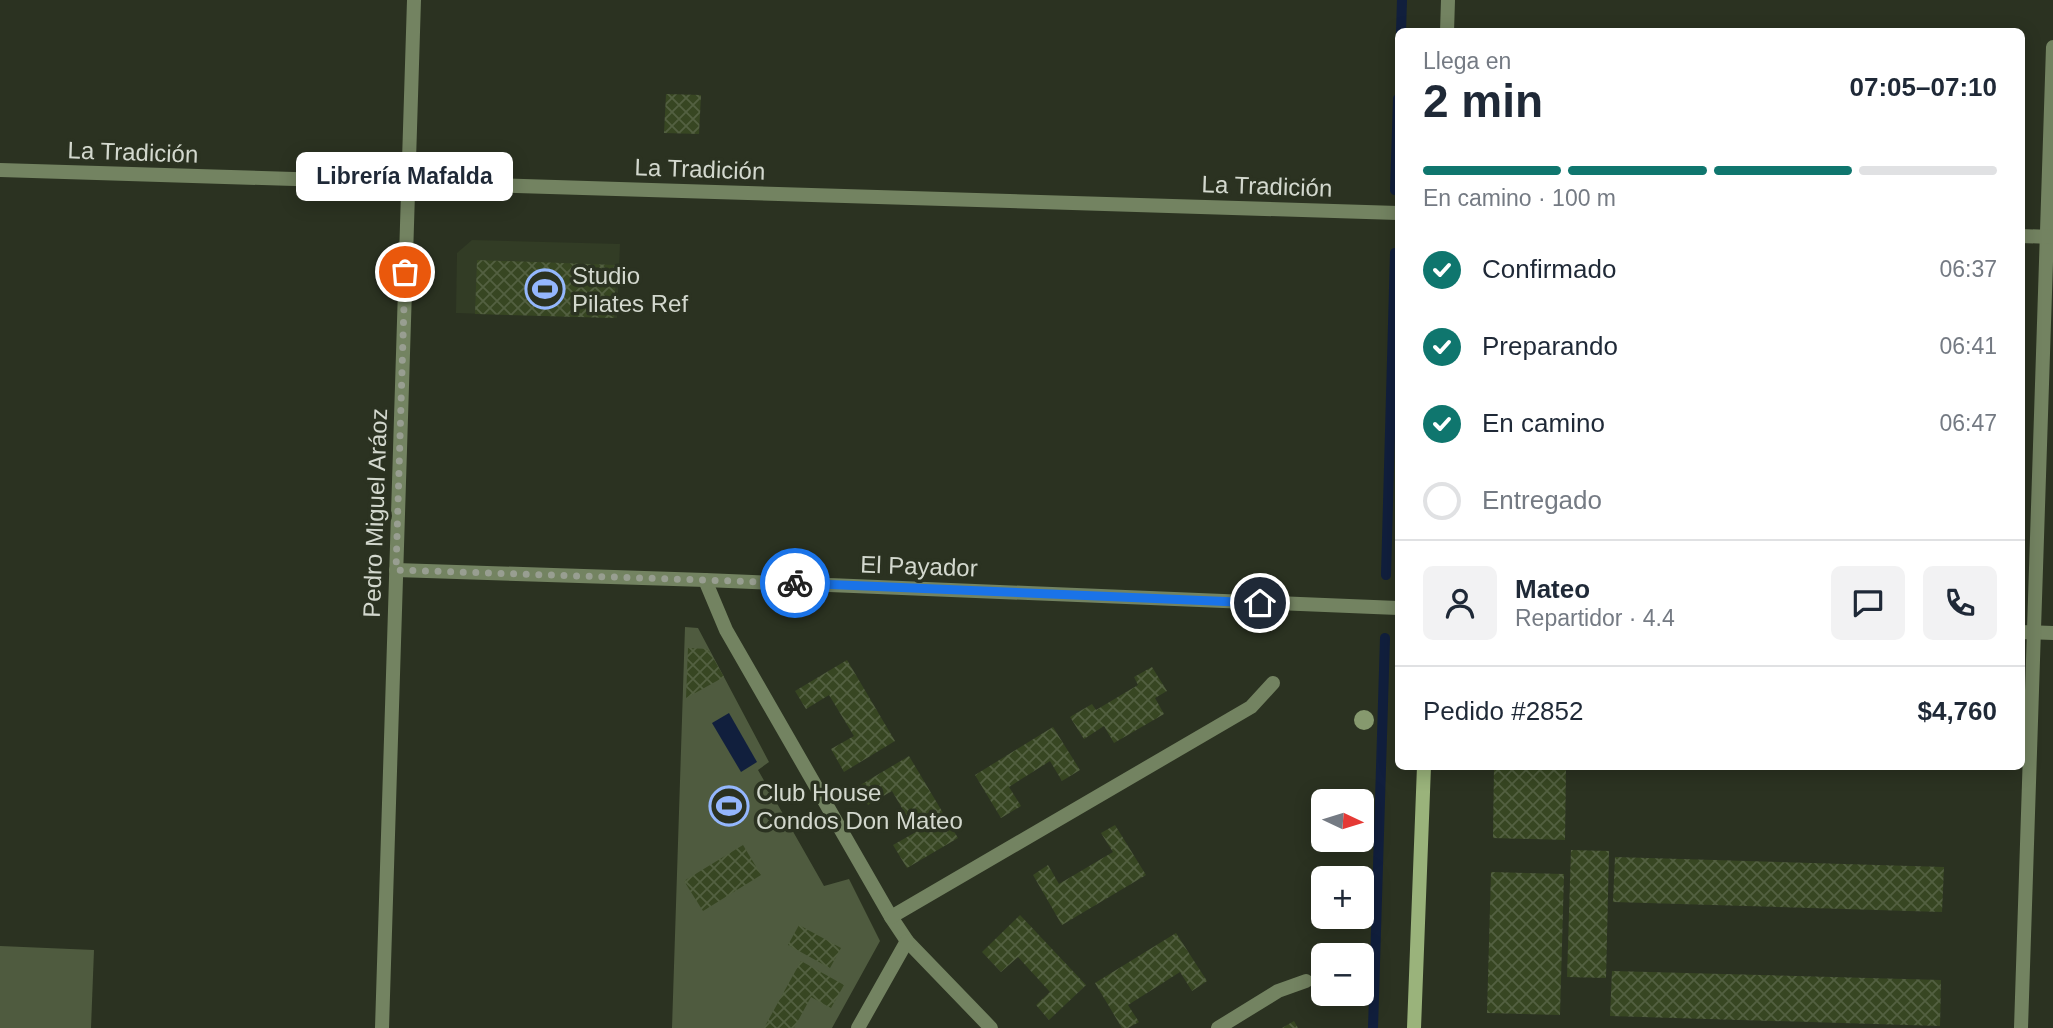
<!DOCTYPE html>
<html lang="es">
<meta charset="utf-8">
<style>
body{margin:0;font-family:Helvetica,sans-serif;background:#f2f2f3;color:#1f2937;height:100vh;display:flex;flex-direction:column;font-size:26px;white-space:nowrap}
*{box-sizing:border-box;margin:0}
p{font-size:23px;color:#747a83}
.icon{flex:none;width:38px;height:38px;fill:none;stroke:currentColor;stroke-width:2;stroke-linecap:round;stroke-linejoin:round}
.map{position:relative;flex:1;overflow:hidden}
.panel{position:absolute;left:1395px;top:28px;width:630px;height:742px;display:flex;flex-direction:column;background:#fff;border-radius:10px;box-shadow:0 4px 18px #0003}
.panel>*{flex:none}
.needle{width:46px;rotate:94deg}
.fabs{position:absolute;left:1311px;top:789px;display:grid;gap:14px}
.fabs a{display:grid;place-items:center;width:63px;height:63px;border-radius:10px;background:#fff;box-shadow:0 4px 18px #0003;font-size:35px}
.pin{position:absolute;display:grid;place-items:center;width:60px;height:60px;color:#fff;margin:-30px;border:4px solid #fff;border-radius:50%;box-shadow:0 2px 7px #0007}
.courier{position:absolute;display:grid;place-items:center;width:70px;height:70px;margin:-35px;border:5px solid #1a73e8;border-radius:50%;background:#fff;color:#222;box-shadow:0 2px 9px #0007}
.bubble{position:absolute;height:49px;border-radius:10px;background:#fff;box-shadow:0 4px 18px #0003;font-size:23px;font-weight:700;line-height:49px;text-align:center}
.headline em{font-style:normal;font-weight:700}
.headline div{display:flex;flex-direction:column-reverse}
.headline{display:flex;align-items:center;justify-content:space-between;height:119px;padding:0 28px}
h1{font-size:46px;font-weight:700;line-height:52px}
.bar{display:grid;grid-template-columns:repeat(4,1fr);gap:10px 7px;align-content:center;height:84px;padding:0 28px}
.bar i{height:9px;border-radius:5px;background:#e0e1e3}
.bar .current{background:#0f766e}
.bar p{grid-column:span 4}
.line{display:flex;align-items:center;gap:18px;padding:0 28px;border-top:2px solid #e0e1e3}
.line div{flex:1}
.round{display:grid;place-items:center;flex:none;width:74px;height:74px;border-radius:10px;background:#f2f2f3}
ol{padding:0 28px;list-style:none}
li{display:flex;align-items:center;gap:21px;height:77px}
li p{margin-inline-start:auto}
li .icon{padding:7px;border-radius:50%;background:#0f766e;color:#fff;stroke-width:4}
li:last-child{color:#747a83}
li i{width:38px;height:38px;border:4px solid #e0e1e3;border-radius:50%}
.map>svg:first-child{display:block}
.built{fill:#323c25}
.grass{fill:#4f5b3f}
.water{fill:#111f3d}
.lines{fill:none;stroke-linecap:round;stroke-linejoin:round}
.stream{stroke:#111f3d;stroke-width:10}
.building{fill:url(#building-cross-hatch)}
.minor{stroke:#738361;stroke-width:14}
.tertiary{stroke:#738361;stroke-width:14}
.secondary{stroke:#9ab37b;stroke-width:14}
.tree{fill:#86996e}
.done{stroke:#989e91;stroke-width:7;stroke-dasharray:0 12.6}
.route{stroke:#1a73e8;stroke-width:9}
.labels{text-anchor:middle;dominant-baseline:central;stroke-width:7;stroke-linejoin:round;paint-order:stroke}
.street-label{font-size:24px;fill:#d3d8ce;stroke:#2b3221}
.poi-label{font-size:24px;fill:#d3d8ce;stroke:#2b3221;text-anchor:start}
</style>
<div class="map">
<svg width="2053" height="1028" viewBox="0 0 2053 1028">
<defs>
<pattern id="building-cross-hatch" width="8" height="8" patternUnits="userSpaceOnUse" patternTransform="scale(1.75)"><rect width="8" height="8" fill="#374622"/><path d="M0 0l8 8M0 8l8-8" fill="none" stroke="#536041"/></pattern>
</defs>
<rect width="100%" height="100%" fill="#2b3221"/>
<path class="built" d="M472 240 620 244 617 318 456 313 457 253Z"/>
<g class="grass">
<path d="M685 627 698 628 769 762 758 770 824 886 849 879 880 941 832 1028H672Z"/>
<path d="M0 946 94 950 91 1028H0Z"/>
</g>
<path class="water" d="M729 713 757 762 741 772 712 723Z"/>
<g class="lines">
<g class="stream">
<path d="M1401 32 1402 0"/>
<path d="M1395 190 1398 99"/>
<path d="M1386 575 1395 253"/>
<path d="M1373 1028 1385 638"/>
</g>
</g>
<g class="building">
<path d="M666 94 701 95 699 134 664 133Z"/>
<path d="M477 260 616 265 614 318 475 314Z"/>
<path d="M688 648 708 649 724 677 686 698Z"/>
<path d="M847 660 895 741 844 772 831 749 854 736 829 695 806 709 795 691Z"/>
<path d="M1152 667 1167 691 1155 698 1164 714 1114 743 1104 726 1084 739 1070 717 1092 704 1096 710 1138 685 1134 677Z"/>
<path d="M1053 727 1080 770 1062 781 1050 761 1009 787 1021 806 1001 818 975 775Z"/>
<path d="M909 756 958 838 907 868 893 845 916 832 892 791 868 805 857 787Z"/>
<path d="M1494 766H1566L1565 840 1493 838Z"/>
<path d="M1115 825 1146 875 1062 925 1033 875 1048 865 1059 884 1113 852 1101 833Z"/>
<path d="M743 845 761 875 703 911 684 881Z"/>
<path d="M1571 850 1609 851 1606 978 1567 977Z"/>
<path d="M1615 857 1944 867 1942 912 1613 902Z"/>
<path d="M1491 872 1564 874 1560 1015 1487 1013Z"/>
<path d="M1020 915 1086 985 1049 1020 1036 1005 1050 992 1018 957 1001 972 982 952Z"/>
<path d="M799 925 841 948 830 968 788 945Z"/>
<path d="M1176 933 1207 981 1192 991 1180 972 1128 1005 1139 1022 1128 1028H1122L1095 983Z"/>
<path d="M801 961 844 985 831 1008 811 997 794 1028H764Z"/>
<path d="M1612 971 1941 980 1940 1026 1610 1016Z"/>
<path d="M1294 1021 1298 1028H1282Z"/>
</g>
<g class="lines">
<g class="minor">
<path d="M396 570 705 580 1398 608"/>
<path d="M705 580 726 630 891 917 907 941 991 1028"/>
<path d="M2021 632 2053 633"/>
<path d="M891 917 1251 707 1273 683"/>
<path d="M382 1028 414 0"/>
<path d="M858 1028 907 941"/>
<path d="M1218 1028 1278 991 1306 981"/>
<path d="M2021 1028 2053 47"/>
</g>
<g class="tertiary">
<path d="M1447 32 1448 0"/>
<path d="M0 170 1398 213"/>
<path d="M2021 236 2053 237"/>
</g>
<path class="secondary" d="M1414 1028 1424 766"/>
</g>
<circle class="tree" cx="1364" cy="720" r="10"/>
<g class="lines">
<path class="done" d="M405 272 396 570 795 583"/>
<path class="route" d="M795 583 1260 603"/>
</g>
<defs>
<g id="stadium-ring" transform="scale(2.0125)"><circle r="9.5" fill="#2b3221" stroke="#94b7fd" stroke-width="1.5"/><path d="M0-5a6.5 5 0 1 0 0 10a6.5 5 0 1 0 0-10ZM-3.5-1.8h7v3.6h-7Z" fill="#94b7fd"/></g>
</defs>
<g fill-rule="evenodd">
<use href="#stadium-ring" x="545" y="289"/>
<use href="#stadium-ring" x="729" y="806"/>
</g>
<g class="labels">
<g class="street-label">
<text transform="translate(133 152) rotate(2)">La Tradición</text>
<text transform="translate(700 169) rotate(2)">La Tradición</text>
<text transform="translate(1267 186) rotate(2)">La Tradición</text>
<text transform="translate(375 513) rotate(-88)">Pedro Miguel Aráoz</text>
<text transform="translate(919 566) rotate(2)">El Payador</text>
</g>
<g class="poi-label">
<text x="572" y="275">Studio<tspan x="572" dy="28">Pilates Ref</tspan></text>
<text x="756" y="792">Club House<tspan x="756" dy="28">Condos Don Mateo</tspan></text>
</g>
</g>
</svg>
<div class="fabs">
<a><svg class="needle" viewBox="-14 -14 28 28"><path d="M0-13l5 13h-10z" fill="#e53935"/><path d="M0 13l5-13h-10z" fill="#747a83"/></svg></a>
<a>+</a>
<a>−</a>
</div>
<div class="pin" style="left:405px;top:272px;background:#ea580c"><svg class="icon" aria-label="bag" viewBox="0 0 24 24"><path d="M5 8h14l-1 12H6zM9 8a3 3 0 0 1 6 0"/></svg></div>
<div class="pin" style="left:1260px;top:603px;background:#1f2937"><svg class="icon" aria-label="home" viewBox="0 0 24 24"><path d="M3 11l9-7 9 7M6 9v11h12V9"/></svg></div>
<div class="courier" style="left:795px;top:583px"><svg class="icon" aria-label="bike" viewBox="0 0 24 24"><circle cx="6" cy="16" r="4"/><circle cx="18" cy="16" r="4"/><path d="M6 16l4-8h5l3 8M10 8l3 8H6M13 5h3"/></svg></div>
<div class="bubble" style="left:296px;top:152px;width:217px">Librería Mafalda</div>
<section class="panel">
<div class="headline"><div><h1>2 min</h1><p>Llega en</p></div><em>07:05–07:10</em></div>
<div class="bar"><i class="current"></i><i class="current"></i><i class="current"></i><i></i><p>En camino · 100 m</p></div>
<ol>
<li><svg class="icon" aria-label="check" viewBox="0 0 24 24"><path d="M5 12l5 5 9-10"/></svg>Confirmado<p>06:37</p></li>
<li><svg class="icon" aria-label="check" viewBox="0 0 24 24"><path d="M5 12l5 5 9-10"/></svg>Preparando<p>06:41</p></li>
<li><svg class="icon" aria-label="check" viewBox="0 0 24 24"><path d="M5 12l5 5 9-10"/></svg>En camino<p>06:47</p></li>
<li><i></i>Entregado</li>
</ol>
<div class="line" style="height:126px"><a class="round"><svg class="icon" aria-label="person" viewBox="0 0 24 24"><circle cx="12" cy="8" r="4"/><path d="M4 21q1-7 8-7t8 7"/></svg></a><div><b>Mateo</b><p>Repartidor · 4.4</p></div><a class="round"><svg class="icon" aria-label="chat" viewBox="0 0 24 24"><path d="M4 5h16v11H9l-5 4z"/></svg></a><a class="round"><svg class="icon" aria-label="phone" viewBox="0 0 24 24"><path d="M5 4h4l2 5-3 2q2 4 5 5l2-3 5 2v4C11 20 4 13 5 4z"/></svg></a></div>
<div class="line" style="height:91px"><div>Pedido #2852</div><b>$4,760</b></div>
</section>
</div>
